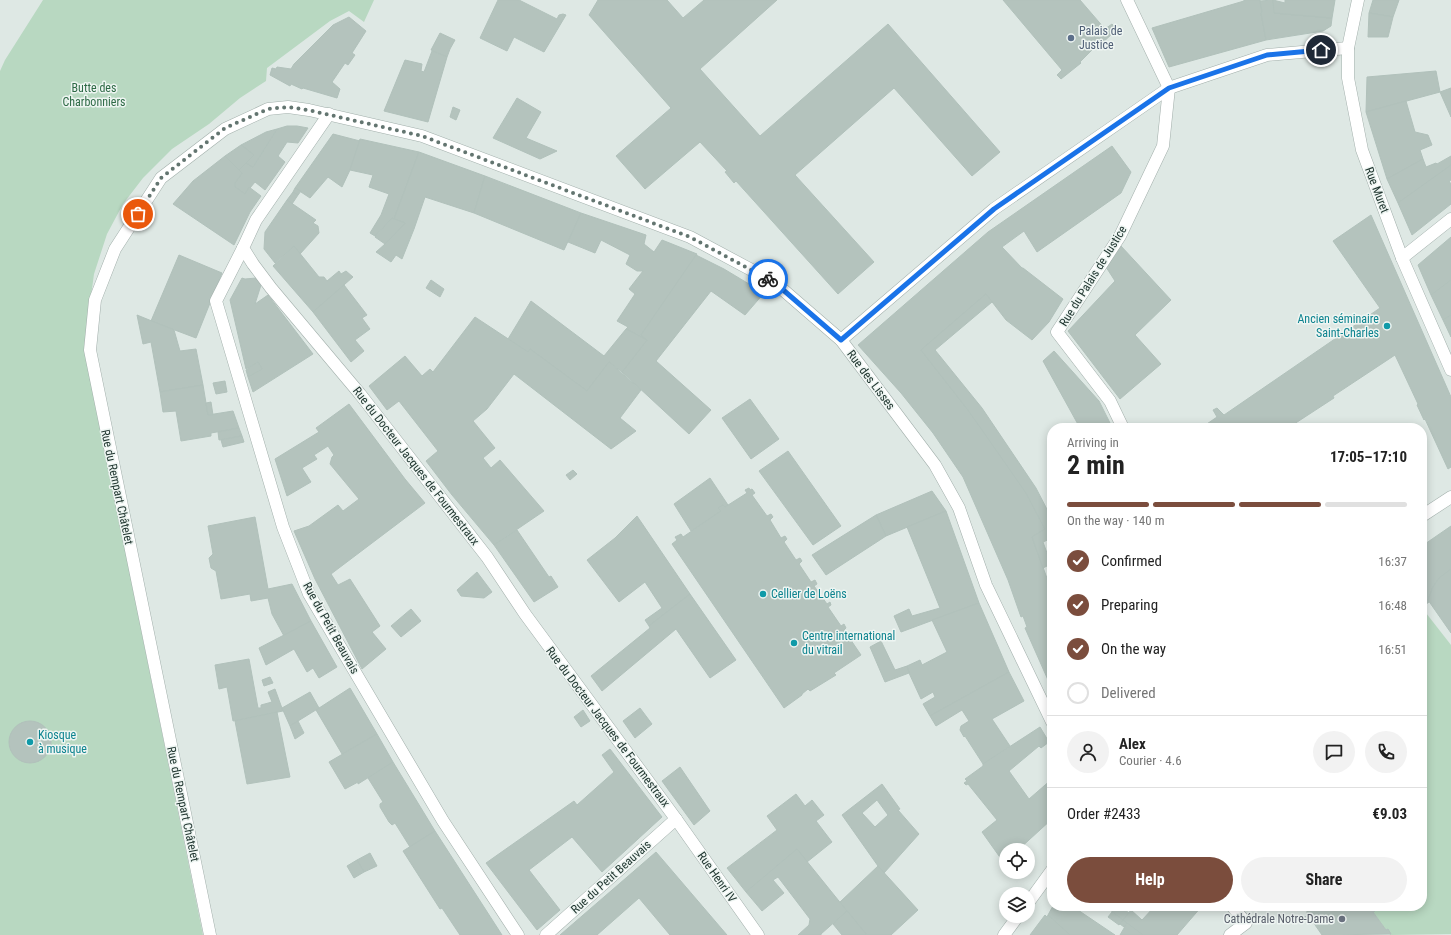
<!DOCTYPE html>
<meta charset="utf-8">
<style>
body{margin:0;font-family:"Roboto Condensed",sans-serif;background:#f2f2f2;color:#222;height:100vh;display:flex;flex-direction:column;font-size:15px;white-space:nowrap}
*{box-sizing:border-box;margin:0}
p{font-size:13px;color:#767676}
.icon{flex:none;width:22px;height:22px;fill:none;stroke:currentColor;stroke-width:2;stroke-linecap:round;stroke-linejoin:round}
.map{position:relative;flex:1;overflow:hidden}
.panel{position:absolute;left:1047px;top:423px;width:380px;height:488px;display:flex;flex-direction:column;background:#fff;border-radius:16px;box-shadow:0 2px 10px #0003}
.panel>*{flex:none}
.fabs{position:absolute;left:999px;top:843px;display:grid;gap:8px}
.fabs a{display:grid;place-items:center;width:36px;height:36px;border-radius:50%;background:#fff;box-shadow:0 2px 10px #0003;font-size:20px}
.pin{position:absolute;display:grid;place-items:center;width:34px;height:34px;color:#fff;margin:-17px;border:2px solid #fff;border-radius:50%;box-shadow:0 1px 4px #0007}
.courier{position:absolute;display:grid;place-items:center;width:40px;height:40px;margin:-20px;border:3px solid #1a73e8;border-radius:50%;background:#fff;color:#222;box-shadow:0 1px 5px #0007}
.summary em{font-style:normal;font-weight:700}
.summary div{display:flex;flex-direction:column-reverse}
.summary{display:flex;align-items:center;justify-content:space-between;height:68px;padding:0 20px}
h1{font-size:26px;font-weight:700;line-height:30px}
.bar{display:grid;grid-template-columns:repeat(4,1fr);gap:6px 4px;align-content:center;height:48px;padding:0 20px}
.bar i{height:5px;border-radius:3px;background:#e0e0e0}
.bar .selected{background:#7b4d3d}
.bar p{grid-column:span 4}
.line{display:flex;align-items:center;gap:10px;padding:0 20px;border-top:1px solid #e0e0e0}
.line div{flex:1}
.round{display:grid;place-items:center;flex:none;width:42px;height:42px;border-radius:21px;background:#f2f2f2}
ol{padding:0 20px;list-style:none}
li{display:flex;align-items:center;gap:12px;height:44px}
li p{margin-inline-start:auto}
li .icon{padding:4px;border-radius:50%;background:#7b4d3d;color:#fff;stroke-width:4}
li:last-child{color:#767676}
li i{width:22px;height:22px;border:2px solid #e0e0e0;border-radius:50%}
.primary-button{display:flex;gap:8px;margin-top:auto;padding:8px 20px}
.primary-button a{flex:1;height:46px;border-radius:24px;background:#7b4d3d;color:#fff;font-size:16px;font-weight:700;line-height:46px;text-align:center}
.primary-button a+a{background:#f2f2f2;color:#222}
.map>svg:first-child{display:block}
.green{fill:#b8d8c1}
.building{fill:#b4c3bd;stroke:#b1c1bb;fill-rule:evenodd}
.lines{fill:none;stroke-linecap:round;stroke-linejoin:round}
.minor-casing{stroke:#a2afab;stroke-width:13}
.minor{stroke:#fff;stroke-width:12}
.done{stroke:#637570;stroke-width:4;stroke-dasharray:0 7.2}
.route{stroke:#1a73e8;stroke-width:5}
.service-dot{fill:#5c6f8a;stroke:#eef5f2;stroke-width:1.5}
.culture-dot{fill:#0f9aa8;stroke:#eef5f2;stroke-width:1.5}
.worship-dot{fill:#6b7280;stroke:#eef5f2;stroke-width:1.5}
.labels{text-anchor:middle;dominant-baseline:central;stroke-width:3;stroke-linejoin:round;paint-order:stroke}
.service-label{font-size:12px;fill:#4e5e75;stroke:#eef5f2;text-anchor:start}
.park-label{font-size:12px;fill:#2e6a46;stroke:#eef5f2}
.street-label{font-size:12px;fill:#213731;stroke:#eef5f2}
.culture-label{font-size:12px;fill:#0d838f;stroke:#eef5f2;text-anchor:start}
.worship-label{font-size:12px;fill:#5b616d;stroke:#eef5f2;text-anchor:end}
</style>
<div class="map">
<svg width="1451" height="935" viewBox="0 0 1451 935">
<rect width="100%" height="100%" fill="#dee8e4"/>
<g class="green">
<path d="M43 0H374L364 22 349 11 330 21 267 68 266 81 240 98 209 124 172 149 143 178 123 204 107 234 94 274 84 348 203 935H0V71L5 60Z"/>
<path d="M1426 613 1451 645V934L1390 935 1388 929 1386 930 1373 912 1375 911 1372 906 1371 907 1370 906H1422V616Z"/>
</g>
<g class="building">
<path d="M498 0H519L557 19 559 15 563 14 566 15 544 52 514 37 507 51 480 38Z"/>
<path d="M598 0H667L683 18 704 0H777L700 69 760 136 888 24 1000 152 972 176 894 88 795 175 874 262 838 294 736 181 734 183 725 172 727 171 700 142 645 189 616 156 671 108 589 15Z"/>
<path d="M1003 0H1080L1105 29 1112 24 1116 29 1111 33H1113L1100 45 1094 48 1080 62 1081 63 1061 79 1057 75 1062 70Z"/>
<path d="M1244 0H1260L1262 12 1261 13 1266 40 1169 67 1152 28 1244 1Z"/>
<path d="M1273 0 1274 13 1332 18 1331 26 1323 31 1266 40 1261 13 1262 12 1260 1Z"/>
<path d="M1273 0 1285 3V0H1335L1332 18 1274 13Z"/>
<path d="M1373 0H1399L1393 17 1369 13Z"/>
<path d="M1369 13 1393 17 1388 37H1368Z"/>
<path d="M349 17 366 31 352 53 355 55 348 65 345 63 332 82 340 89 337 98 303 88 302 89 291 84 290 86 270 75 272 68 276 69 277 67 291 69 294 64 333 25Z"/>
<path d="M440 33 455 40 450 49 447 57 431 50Z"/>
<path d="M432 51 447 57 428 122 384 111 405 60 422 64 421 71 424 72Z"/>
<path d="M1436 71 1440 92 1366 112 1367 77Z"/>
<path d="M1451 88V117L1440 92Z"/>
<path d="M517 98 541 112 526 138 557 151 540 159 493 138Z"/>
<path d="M1406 101 1415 132 1428 135 1432 145 1420 150 1423 159 1387 179 1366 112Z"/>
<path d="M453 107 460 110 456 120 450 117Z"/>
<path d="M287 126H297L308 128 298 143 287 142 278 156 285 162 265 190 255 182 245 194 235 187V183L242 173 239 170 246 163 253 167 277 129Z"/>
<path d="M277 129 253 167 246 163 254 155 241 145 266 132Z"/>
<path d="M333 134 360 141 350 170 342 187 328 177 310 198 295 188Z"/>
<path d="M360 139 419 152 394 219 392 218 375 236 370 233 381 215 389 194 369 187 373 175 350 170Z"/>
<path d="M241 145 254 155 239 170 225 156Z"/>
<path d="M1112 146 1131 172 1121 193 1037 252 1024 231 1002 247 1022 268H1023L1063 299 1049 322 1032 340 1006 320 986 294 921 350 968 410 999 453 1026 493 1045 529 1032 537 1048 581 1049 580 1052 587V689L1025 628 1027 627 1023 616 1021 617 1008 580 963 477 933 433 901 393 858 345 988 232Z"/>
<path d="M419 152 485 176 474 213 425 197 414 229 402 259 396 255 391 262 376 252 385 244 405 223 394 219Z"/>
<path d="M225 156 242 173 235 183V187L245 194 249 187 261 196 250 212 234 245 173 204 193 181Z"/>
<path d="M1451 156V165L1446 169 1398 203 1387 179 1423 159 1426 167 1436 163 1437 164Z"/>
<path d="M1451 165V180L1449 181 1451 184V204L1412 235 1398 203Z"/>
<path d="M485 176 581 213 564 250 474 213Z"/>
<path d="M295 188 301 191 298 195 293 192Z"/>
<path d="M293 192 298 195 292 204 287 200Z"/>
<path d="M287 200 316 220 313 223 318 226 319 233 300 254 294 246 275 263 264 249 265 232Z"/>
<path d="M581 213 646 235 644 244 654 252 662 240 697 254 641 335 647 340 626 329 628 327 617 321 635 294 629 289 643 271H637L626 264 630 255 601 240 595 253 568 242Z"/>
<path d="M1371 215 1451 397V467L1448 469 1425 419 1424 420 1417 405 1418 404 1395 355 1333 396 1334 398 1288 428H1201L1217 417 1213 410 1217 408 1224 415 1380 308 1333 241Z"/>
<path d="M392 218 405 223 385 244 375 237Z"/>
<path d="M1451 237V280L1431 295 1418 265Z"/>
<path d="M294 246 319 277H324L327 281 339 271 341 274 346 271 353 277 313 312 273 266Z"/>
<path d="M1121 246 1171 300 1135 335 1161 364 1120 399 1068 331 1115 281 1106 267Z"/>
<path d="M179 255 222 273 196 338 151 321Z"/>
<path d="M696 255 724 269 764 293 745 315 711 291 656 361 711 410 689 434 622 372 647 340 641 335Z"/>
<path d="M242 278 245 279 256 278 261 285 255 304 268 295 313 354 253 392 248 377 262 369 258 362 246 369 230 300Z"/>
<path d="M431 280 444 289 440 297 426 288Z"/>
<path d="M1451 280V315L1443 320 1431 295Z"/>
<path d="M344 285 367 315 362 318 370 329 355 340 364 351 351 362 313 312Z"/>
<path d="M986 294 992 302 935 350 982 408 1036 488 1052 519V538L1043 542 1051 564 1043 568 1032 537 1045 529 1026 493 968 410 921 350Z"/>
<path d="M531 301 604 356 626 329 647 340 622 372 609 362 587 391 530 349 528 352 508 339Z"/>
<path d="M137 315 174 330 180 351 196 349 203 385 160 392 151 342 143 344Z"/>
<path d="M1451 315V337L1443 320Z"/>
<path d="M475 317 528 352 530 349 587 391 609 362 641 390 620 418 636 431 611 449 514 374 487 409 473 421 495 448 483 458 491 468 500 460 544 511 494 545 452 495 426 461 438 451 399 401 387 410 369 386 405 356 422 376 430 369 433 372Z"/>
<path d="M1054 351 1099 401 1110 423 1101 428H1080L1043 361Z"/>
<path d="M258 362 262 369 248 377 246 370Z"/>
<path d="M225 381 227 392 216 394 213 383Z"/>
<path d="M203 385 208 415 233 411 239 428 211 433V436L181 441 176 411 163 412 160 392Z"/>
<path d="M750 399 779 439 751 459 722 418Z"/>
<path d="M211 402 213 415H208L206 403Z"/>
<path d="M349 404 405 479 425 503 331 574 338 585 350 579 380 626 372 632 386 649 362 669 315 579 294 531 309 526 338 505 343 511 359 499 330 464 332 457 334 455 328 446 314 455 317 459 302 468 311 482 287 496 275 459 319 432 316 428Z"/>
<path d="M1110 423 1112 428H1101Z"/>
<path d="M239 428 242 436 219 440 218 432Z"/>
<path d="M242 436 244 442 223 447 221 440Z"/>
<path d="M788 451 841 526 813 545 759 471Z"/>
<path d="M573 470 577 474 570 480 566 475Z"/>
<path d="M710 478 728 505 725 507 723 505 718 508 721 511 691 531 674 504Z"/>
<path d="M749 488 750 490 752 489 755 493 752 495 767 516 771 514 773 517 770 520 781 538 785 536 787 539 784 542 796 560 800 558 802 561 799 564 811 582 815 580 817 584 814 586 827 604 830 602 831 605 828 607 841 626 844 624 846 628 844 630 861 655 834 673 836 675 810 691 808 689 802 694V695L784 708 672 544 677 540 675 537 681 534 683 537 721 511 718 508 723 505 725 507 747 493 745 490Z"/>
<path d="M932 491 946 511 886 536 876 515Z"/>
<path d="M946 511 979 603 901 632 894 616 909 609 912 616 940 608 907 527Z"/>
<path d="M876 515 886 536 826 575 812 555Z"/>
<path d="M637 516 690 594 649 626 645 620 662 608 645 582 619 602 587 560 615 538Z"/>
<path d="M255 517 268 589 292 584 311 621 284 636 272 614 268 598 251 601 250 594 221 599 216 571 211 568 209 558 213 554 208 526Z"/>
<path d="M1451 526V569L1439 578 1433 587 1428 600 1429 602 1422 607V546Z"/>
<path d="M517 530 549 577 551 576 558 587 534 602 494 545Z"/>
<path d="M1451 569V633L1428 600 1433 587 1439 578Z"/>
<path d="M477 572 492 592 484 598 461 596 457 590Z"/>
<path d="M690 594 736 660 710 678 676 629 602 691 591 676 650 628 649 626Z"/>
<path d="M979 603 1009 672 930 716 923 704 935 697 933 692 921 699 909 673 907 666 920 660 922 665 947 652 932 620Z"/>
<path d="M411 609 421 621 401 637 391 626Z"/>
<path d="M311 621 337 667 319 678 313 668 307 672 294 649 266 665 259 648Z"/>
<path d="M881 641 895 670 907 666 909 673 885 682 870 647Z"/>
<path d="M249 659 258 708H261V705L272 702 268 692 275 689 283 711 233 721 227 687 219 689 215 665Z"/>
<path d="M1009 672 1024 701 992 719 1010 746 983 764 965 736 964 737 960 730 961 726 969 721 962 710 936 726 930 716Z"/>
<path d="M270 677 273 683 264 686 262 680Z"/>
<path d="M350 688 377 734 342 754 316 710Z"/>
<path d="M310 692 319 708 290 726 282 708Z"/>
<path d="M640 708 652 724 635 738 623 721Z"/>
<path d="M583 710 590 721 581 727 574 717Z"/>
<path d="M277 712 290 777 247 784 235 721Z"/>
<circle cx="30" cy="742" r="21"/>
<path d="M298 721 304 733 295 739 290 726Z"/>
<path d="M1040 727 1049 742 1041 748 1039 746 1009 771 1029 799 1052 779V819L1018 850H1006V860L1004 863 982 832 997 820 968 784 966 785 964 783 967 781 965 779 983 766V764Z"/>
<path d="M377 734 393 762 358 784V782L345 789 329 762Z"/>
<path d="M610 749 662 817 602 872 572 837 529 870 560 910 537 930 486 863 574 801 577 805 614 772 602 755Z"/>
<path d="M393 762 435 831 410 847 395 823 392 825 389 822 380 807V804L383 802 368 778Z"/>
<path d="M680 767 710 811 694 825 662 781Z"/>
<path d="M882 784 900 809 898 810 919 834 884 873 878 866 842 815ZM877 800 888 815 875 827 862 813Z"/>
<path d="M796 794 805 806 812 800 824 815 816 821 832 842 807 862 797 849 746 892 727 868 777 830 767 816Z"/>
<path d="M435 831 502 935H460L442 908 440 909 403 851Z"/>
<path d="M797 849 847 911 821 934V935H798L809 925 810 919 778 877 773 880 784 893 762 911 746 892Z"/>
<path d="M656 852 727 935H670L639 898 597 935H560Z"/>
<path d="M370 853 377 866 364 872 357 860Z"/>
<path d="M357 860 364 872 354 878 347 866Z"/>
<path d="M878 866 918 910 891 935H865L866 934 840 902Z"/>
<path d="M1053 906H1072L1115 935H1070L1048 915Z"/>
<path d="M1105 906H1120L1129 913 1123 920Z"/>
<path d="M1155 906H1202L1177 935H1143L1123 920 1131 910 1142 920Z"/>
<path d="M1309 906 1310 908 1313 907 1317 910 1323 906H1370L1371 907 1372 906 1375 911 1373 912 1386 930 1388 929 1391 934 1322 935 1313 922 1309 924 1304 917 1307 916V910L1305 909Z"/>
<path d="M847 911 866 934 865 935H842L833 924Z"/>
<path d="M1112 912 1123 920 1119 925 1108 917Z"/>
<path d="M1045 915 1047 917 1048 915 1070 935H1030Z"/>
<path d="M1123 920 1127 923 1124 927 1120 924Z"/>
<path d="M1127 923 1143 935H1120Z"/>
</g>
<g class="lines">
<g class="minor-casing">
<g id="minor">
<path d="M1358 0 1348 48V78L1362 150 1402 258 1451 370"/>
<path d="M329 114 256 220 243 248 253 264 271 288 360 394 487 557 525 614 676 819 758 935"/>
<path d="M243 248 216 301 283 527 309 594 443 821 518 935"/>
<path d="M1402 258 1451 219"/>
<path d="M841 340 994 209 1169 88 1267 55 1348 48"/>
<path d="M1123 428 1110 401 1057 332 1120 236 1163 146 1169 88 1127 0"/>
<path d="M1422 516 1451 497"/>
<path d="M1028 903 1052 870"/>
<path d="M210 935 90 350 95 300 115 249 161 178 225 129 268 109 288 107 309 110 422 136 690 237 774 282 841 340 935 465 959 508 986 585 1052 722"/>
<path d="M546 935 676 819"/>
<path d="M1004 935 1018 916"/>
<path d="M1230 935 1246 923 1232 906"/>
</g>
</g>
<use href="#minor" class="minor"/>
</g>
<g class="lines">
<path class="done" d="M138 214 161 178 225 128 268 109 288 107 308 110 422 136 690 237 768 279"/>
<path class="route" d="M768 279 774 282 841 340 994 209 1169 88 1267 55 1321 50"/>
</g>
<circle class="service-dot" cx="1071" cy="38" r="4"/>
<g class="culture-dot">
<circle cx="1387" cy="326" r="4"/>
<circle cx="763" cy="594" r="4"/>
<circle cx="794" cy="643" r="4"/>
<circle cx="30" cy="742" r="4"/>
</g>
<circle class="worship-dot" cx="1342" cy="919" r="4"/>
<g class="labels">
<g class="service-label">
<text x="1079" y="31">Palais de<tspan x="1079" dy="14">Justice</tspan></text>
</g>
<g class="park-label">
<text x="94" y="88">Butte des<tspan x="94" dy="14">Charbonniers</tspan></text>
</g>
<g class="street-label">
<text transform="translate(1377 190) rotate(69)">Rue Muret</text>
<text transform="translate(1093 276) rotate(-58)">Rue du Palais de Justice</text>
<text transform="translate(871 380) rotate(53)">Rue des Lisses</text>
<text transform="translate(416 466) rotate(52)">Rue du Docteur Jacques de Fourmestraux</text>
<text transform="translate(117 487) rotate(78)">Rue du Rempart Châtelet</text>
<text transform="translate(331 628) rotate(61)">Rue du Petit Beauvais</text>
<text transform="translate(608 727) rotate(53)">Rue du Docteur Jacques de Fourmestraux</text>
<text transform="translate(183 804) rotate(78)">Rue du Rempart Châtelet</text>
<text transform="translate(611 877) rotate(-42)">Rue du Petit Beauvais</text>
<text transform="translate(717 877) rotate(55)">Rue Henri IV</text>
</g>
<g class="culture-label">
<text x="1379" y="319" text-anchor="end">Ancien séminaire<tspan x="1379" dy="14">Saint-Charles</tspan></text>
<text x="771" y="594">Cellier de Loëns</text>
<text x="802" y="636">Centre international<tspan x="802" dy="14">du vitrail</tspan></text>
<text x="38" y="735">Kiosque<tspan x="38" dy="14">à musique</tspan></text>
</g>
<g class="worship-label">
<text x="1334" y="919">Cathédrale Notre-Dame</text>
</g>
</g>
</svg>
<div class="fabs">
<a><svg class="icon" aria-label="locate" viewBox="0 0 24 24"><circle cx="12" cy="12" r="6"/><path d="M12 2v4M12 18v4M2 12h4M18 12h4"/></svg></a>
<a><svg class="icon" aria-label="layers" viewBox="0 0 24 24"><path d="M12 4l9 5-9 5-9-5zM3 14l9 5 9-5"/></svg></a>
</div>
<div class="pin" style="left:138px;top:214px;background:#ea580c"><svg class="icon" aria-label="bag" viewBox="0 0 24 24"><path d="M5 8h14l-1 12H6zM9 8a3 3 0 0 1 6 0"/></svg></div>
<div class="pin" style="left:1321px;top:50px;background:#1f2937"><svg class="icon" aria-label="home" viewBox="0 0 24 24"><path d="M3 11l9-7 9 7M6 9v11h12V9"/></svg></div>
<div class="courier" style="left:768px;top:279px"><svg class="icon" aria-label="bike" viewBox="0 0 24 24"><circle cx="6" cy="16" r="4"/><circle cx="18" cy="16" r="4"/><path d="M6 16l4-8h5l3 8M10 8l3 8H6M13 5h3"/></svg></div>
<section class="panel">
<div class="summary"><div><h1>2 min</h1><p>Arriving in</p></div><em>17:05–17:10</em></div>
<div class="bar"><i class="selected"></i><i class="selected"></i><i class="selected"></i><i></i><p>On the way · 140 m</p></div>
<ol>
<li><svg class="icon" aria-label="check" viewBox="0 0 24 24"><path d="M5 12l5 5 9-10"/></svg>Confirmed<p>16:37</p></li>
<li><svg class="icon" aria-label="check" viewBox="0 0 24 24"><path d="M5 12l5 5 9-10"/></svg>Preparing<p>16:48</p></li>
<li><svg class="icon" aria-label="check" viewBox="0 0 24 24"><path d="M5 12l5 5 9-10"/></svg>On the way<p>16:51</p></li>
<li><i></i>Delivered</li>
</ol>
<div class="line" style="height:72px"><a class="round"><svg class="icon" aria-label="person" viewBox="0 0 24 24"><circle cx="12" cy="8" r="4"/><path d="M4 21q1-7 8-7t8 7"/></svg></a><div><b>Alex</b><p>Courier · 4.6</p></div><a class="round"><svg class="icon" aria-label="chat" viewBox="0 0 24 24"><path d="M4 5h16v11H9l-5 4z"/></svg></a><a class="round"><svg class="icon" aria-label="phone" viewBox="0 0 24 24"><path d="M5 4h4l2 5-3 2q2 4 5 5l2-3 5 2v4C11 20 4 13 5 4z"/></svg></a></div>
<div class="line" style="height:52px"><div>Order #2433</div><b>€9.03</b></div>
<div class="primary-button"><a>Help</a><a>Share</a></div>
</section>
</div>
